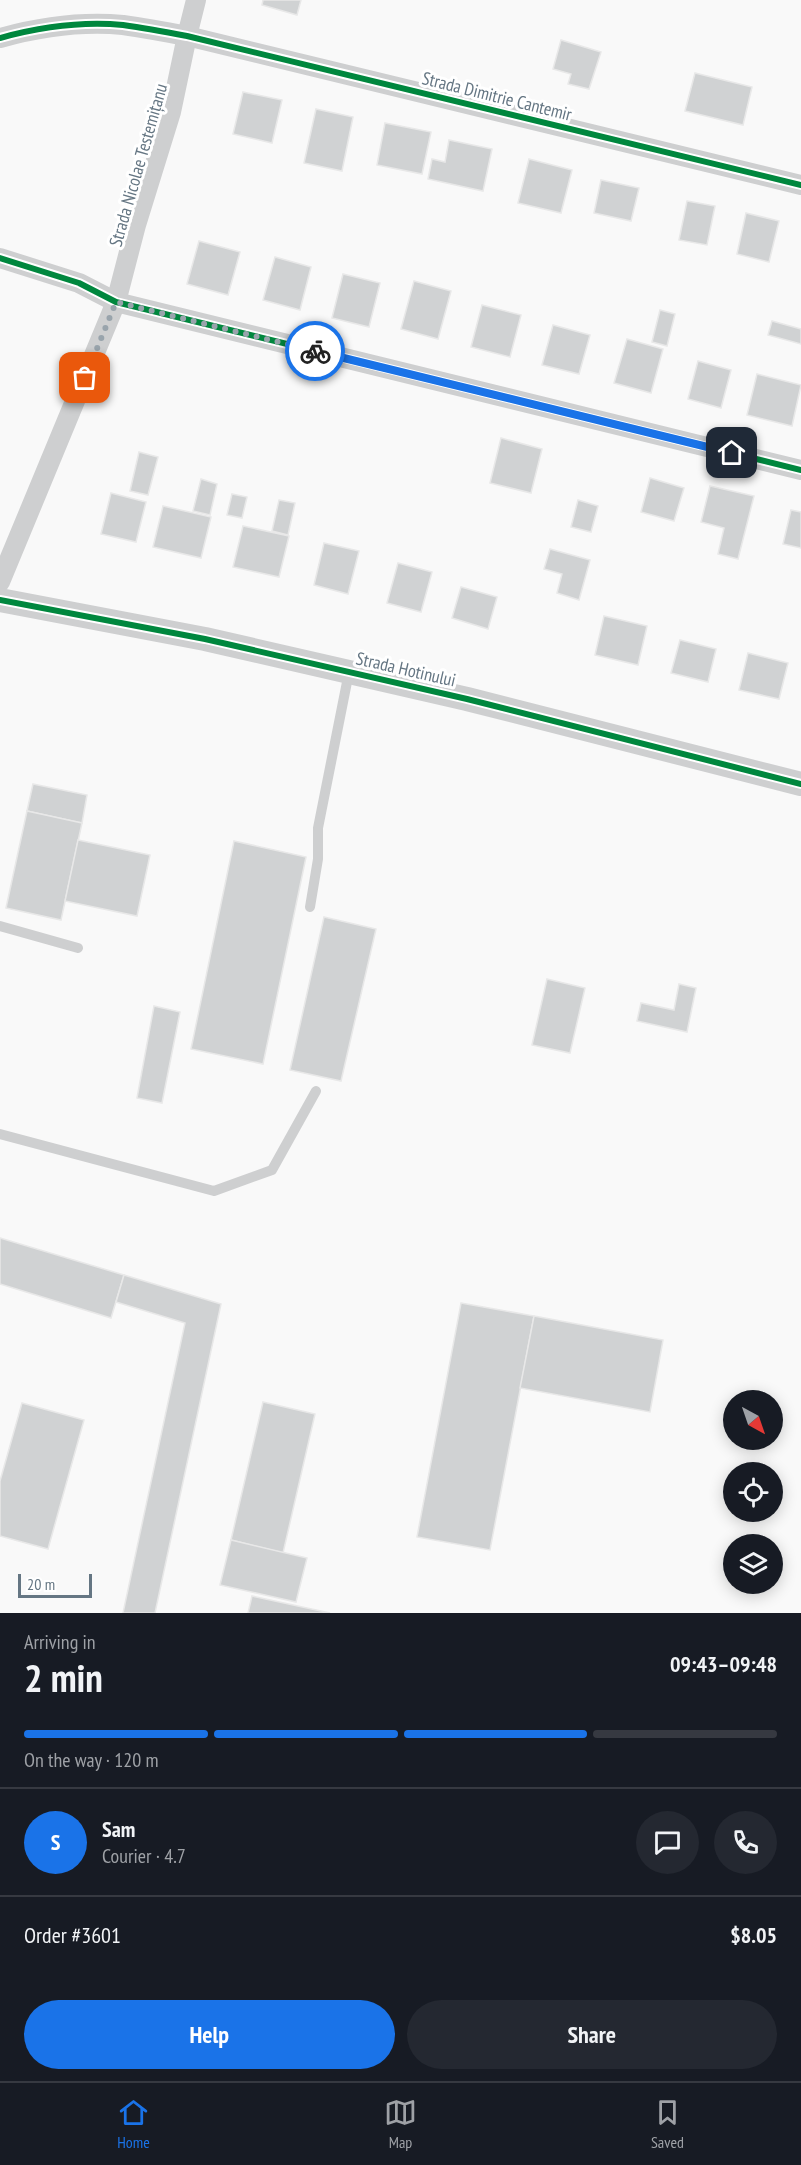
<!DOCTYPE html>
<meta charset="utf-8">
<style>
body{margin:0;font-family:"PT Sans Narrow",sans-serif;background:#242831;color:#f1f3f6;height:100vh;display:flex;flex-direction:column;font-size:22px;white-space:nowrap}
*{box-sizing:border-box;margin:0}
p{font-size:20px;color:#9ea1a6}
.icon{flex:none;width:33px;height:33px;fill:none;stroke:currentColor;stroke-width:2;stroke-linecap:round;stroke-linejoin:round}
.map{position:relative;height:1613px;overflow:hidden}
.sheet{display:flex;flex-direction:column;background:#171b24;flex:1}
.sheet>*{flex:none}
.needle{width:39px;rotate:140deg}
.fabs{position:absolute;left:723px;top:1390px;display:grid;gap:12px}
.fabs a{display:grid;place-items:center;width:60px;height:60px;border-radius:50%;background:#171b24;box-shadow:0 3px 15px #0003;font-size:30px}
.scale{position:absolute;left:18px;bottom:15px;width:74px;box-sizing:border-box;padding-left:6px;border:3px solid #657683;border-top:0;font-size:16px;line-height:21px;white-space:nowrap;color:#657683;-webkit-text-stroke:4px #fff;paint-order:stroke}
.pin{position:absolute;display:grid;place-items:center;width:51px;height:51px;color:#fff;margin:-26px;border-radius:12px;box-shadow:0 3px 9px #0006}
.courier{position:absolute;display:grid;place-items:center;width:60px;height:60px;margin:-30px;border:4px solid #1a73e8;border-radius:50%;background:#fff;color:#222;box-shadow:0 2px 8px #0007}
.overview em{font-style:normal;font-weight:700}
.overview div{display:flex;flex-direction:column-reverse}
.overview{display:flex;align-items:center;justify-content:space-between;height:102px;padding:0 24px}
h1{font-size:39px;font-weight:700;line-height:45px}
.bar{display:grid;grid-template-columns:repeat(4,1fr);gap:9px 6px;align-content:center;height:72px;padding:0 24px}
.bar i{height:8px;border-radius:4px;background:#363941}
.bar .current{background:#1a73e8}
.bar p{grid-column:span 4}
.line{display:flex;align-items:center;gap:15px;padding:0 24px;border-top:2px solid #363941}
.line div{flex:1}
.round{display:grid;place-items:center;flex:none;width:63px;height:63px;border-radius:32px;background:#242831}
.action{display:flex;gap:12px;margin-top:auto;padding:12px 24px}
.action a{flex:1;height:69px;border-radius:36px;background:#1a73e8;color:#fff;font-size:24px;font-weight:700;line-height:69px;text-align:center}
.action a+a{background:#242831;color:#f1f3f6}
.tabs{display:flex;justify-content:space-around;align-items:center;height:84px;border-top:2px solid #363941;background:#171b24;font-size:16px;color:#9ea1a6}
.tabs a{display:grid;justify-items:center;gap:3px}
.tabs .current{color:#1a73e8}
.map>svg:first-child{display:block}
.building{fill:#d0d2d3;stroke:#e8e8e8;stroke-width:1.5}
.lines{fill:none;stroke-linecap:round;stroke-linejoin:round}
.service{stroke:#cecfd0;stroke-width:10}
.minor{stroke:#cecfd0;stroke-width:20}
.tertiary{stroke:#cecfd0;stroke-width:24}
.cycleway-casing{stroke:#fff;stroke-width:10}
.cycleway{stroke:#00873e;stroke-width:6}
.done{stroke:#99a4ac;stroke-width:6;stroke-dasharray:0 10.8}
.route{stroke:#1a73e8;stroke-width:8}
.labels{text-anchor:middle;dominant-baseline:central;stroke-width:6;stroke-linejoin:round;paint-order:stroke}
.street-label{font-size:18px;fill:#657683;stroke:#fff}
</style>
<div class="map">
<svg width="801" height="1613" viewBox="0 0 801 1613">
<rect width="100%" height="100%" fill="#f9f9f9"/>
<g class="building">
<path d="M263 0H301L297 15 262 5Z"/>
<path d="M561 40 601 52 589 89 568 84 571 74 553 69Z"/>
<path d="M695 73 752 87 743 125 685 111Z"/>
<path d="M243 92 282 100 272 143 233 134Z"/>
<path d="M316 109 353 117 342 171 304 163Z"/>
<path d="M385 123 431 132 422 174 377 165Z"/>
<path d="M449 140 492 149 483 191 428 179 432 159 445 162Z"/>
<path d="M529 159 572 170 561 213 518 203Z"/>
<path d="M601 180 639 188 631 221 594 213Z"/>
<path d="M687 201 715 206 707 245 679 240Z"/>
<path d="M746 213 779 221 769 262 737 254Z"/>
<path d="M199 241 240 252 228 295 187 284Z"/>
<path d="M275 257 311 267 300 310 263 300Z"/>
<path d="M343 274 380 283 369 327 332 318Z"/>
<path d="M414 281 451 291 438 339 401 329Z"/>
<path d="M482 305 521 315 510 357 471 347Z"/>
<path d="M660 310 675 314 667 346 652 342Z"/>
<path d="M772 321 801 329V344L768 335Z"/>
<path d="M553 325 590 335 579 374 542 365Z"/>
<path d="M627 339 663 349 651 393 614 383Z"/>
<path d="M698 361 731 370 721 408 688 399Z"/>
<path d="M757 374 801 385 792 426 747 415Z"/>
<path d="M501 438 542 449 531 493 490 483Z"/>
<path d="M139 452 158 457 148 495 130 491Z"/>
<path d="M650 478 684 488 674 521 641 512Z"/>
<path d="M201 479 217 484 210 515 193 511Z"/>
<path d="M710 486 754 496 738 559 718 554 724 528 701 522Z"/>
<path d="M111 493 146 502 136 542 101 534Z"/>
<path d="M232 494 247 497 242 518 227 515Z"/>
<path d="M279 500 295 503 288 535 272 531Z"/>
<path d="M578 500 598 506 591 532 571 527Z"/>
<path d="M163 506 211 517 201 558 153 547Z"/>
<path d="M791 510 801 512V548L783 544Z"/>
<path d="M243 526 289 536 279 577 233 567Z"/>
<path d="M324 543 359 551 348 594 314 585Z"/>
<path d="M550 549 590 560 579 600 557 593 562 574 544 569Z"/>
<path d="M398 563 432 572 421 612 387 603Z"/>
<path d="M461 587 497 597 488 629 452 618Z"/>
<path d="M604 616 647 626 638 665 595 655Z"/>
<path d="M680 640 716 649 708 682 671 673Z"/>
<path d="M748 653 788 663 779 699 739 690Z"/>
<path d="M33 784 87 795 82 823 27 811Z"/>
<path d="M27 811 82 823 61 920 6 908Z"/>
<path d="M78 840 150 855 137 916 65 901Z"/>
<path d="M234 841 306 857 263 1064 191 1049Z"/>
<path d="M324 917 376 929 341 1081 290 1070Z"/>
<path d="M547 979 585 988 570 1053 532 1045Z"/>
<path d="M679 984 696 988 687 1032 637 1021 641 1003 674 1010Z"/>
<path d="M154 1006 180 1012 162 1103 137 1098Z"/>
<path d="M0 1238 124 1275 111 1318 0 1284Z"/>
<path d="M124 1275 221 1304 155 1613H123L185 1323 116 1302Z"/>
<path d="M461 1303 534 1316 490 1550 417 1537Z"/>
<path d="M534 1316 663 1340 650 1412 520 1388Z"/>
<path d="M263 1402 315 1414 283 1553 231 1540Z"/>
<path d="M22 1403 84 1420 48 1549 0 1536V1481Z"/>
<path d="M231 1540 307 1558 296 1602 220 1585Z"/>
<path d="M252 1596 330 1613H248Z"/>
</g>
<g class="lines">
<g class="service">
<path d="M310 907 318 859V828L349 672"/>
<path d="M0 926 78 948"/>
<path d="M0 1134 214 1191 272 1170 316 1091"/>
</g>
<g class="minor">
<path d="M0 38C40 27 81 21 123 25 144 28 166 32 187 36L801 185"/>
<path d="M0 258 79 283 116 302 801 470"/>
<path d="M0 582 116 302 136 225 171 112 187 36 196 0"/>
</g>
<path class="tertiary" d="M0 600 205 639 467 699 801 784"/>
<g class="cycleway-casing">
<g id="cycleway">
<path d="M0 38C40 27 81 21 123 25 144 28 166 32 187 36L801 185"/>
<path d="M0 258 79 283 116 302 801 470"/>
<path d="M0 600 205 639 467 699 801 784"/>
</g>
</g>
<use href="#cycleway" class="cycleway"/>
</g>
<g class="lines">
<path class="done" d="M85 378 116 302 315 351"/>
<path class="route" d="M315 351 732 453"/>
</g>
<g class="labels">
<g class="street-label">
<text transform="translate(497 96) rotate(14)">Strada Dimitrie Cantemir</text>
<text transform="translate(138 165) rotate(-74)">Strada Nicolae Testemițanu</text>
<text transform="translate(406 669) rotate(13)">Strada Hotinului</text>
</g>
</g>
</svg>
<div class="fabs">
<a><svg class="needle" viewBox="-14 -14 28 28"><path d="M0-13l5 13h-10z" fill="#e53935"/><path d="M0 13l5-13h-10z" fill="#9ea1a6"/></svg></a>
<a><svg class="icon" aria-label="locate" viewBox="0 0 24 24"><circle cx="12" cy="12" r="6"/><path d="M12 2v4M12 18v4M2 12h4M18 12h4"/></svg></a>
<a><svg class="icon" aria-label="layers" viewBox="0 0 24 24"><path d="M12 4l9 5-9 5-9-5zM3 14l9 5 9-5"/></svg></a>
</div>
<div class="scale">20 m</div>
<div class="pin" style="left:85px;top:378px;background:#ea580c"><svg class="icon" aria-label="bag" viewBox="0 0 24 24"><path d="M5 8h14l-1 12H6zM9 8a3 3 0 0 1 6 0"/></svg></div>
<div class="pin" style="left:732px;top:453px;background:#1f2937"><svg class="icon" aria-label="home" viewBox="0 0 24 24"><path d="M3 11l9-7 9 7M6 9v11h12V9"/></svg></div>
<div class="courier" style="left:315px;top:351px"><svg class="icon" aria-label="bike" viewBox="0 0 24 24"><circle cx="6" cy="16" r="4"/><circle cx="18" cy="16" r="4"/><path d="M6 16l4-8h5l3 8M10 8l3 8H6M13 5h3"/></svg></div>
</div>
<section class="sheet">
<div class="overview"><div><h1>2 min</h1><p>Arriving in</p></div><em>09:43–09:48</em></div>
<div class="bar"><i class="current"></i><i class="current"></i><i class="current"></i><i></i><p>On the way · 120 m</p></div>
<div class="line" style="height:108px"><b class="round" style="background:#1a73e8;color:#fff">S</b><div><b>Sam</b><p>Courier · 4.7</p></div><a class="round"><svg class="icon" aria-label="chat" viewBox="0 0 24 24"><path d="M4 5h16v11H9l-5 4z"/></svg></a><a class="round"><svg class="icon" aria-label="phone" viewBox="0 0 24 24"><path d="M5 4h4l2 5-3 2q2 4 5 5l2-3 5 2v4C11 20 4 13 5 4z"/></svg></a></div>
<div class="line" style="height:78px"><div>Order #3601</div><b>$8.05</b></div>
<div class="action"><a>Help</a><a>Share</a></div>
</section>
<nav class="tabs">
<a class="current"><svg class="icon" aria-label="home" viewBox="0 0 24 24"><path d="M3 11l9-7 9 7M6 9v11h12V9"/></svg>Home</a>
<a><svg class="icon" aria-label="map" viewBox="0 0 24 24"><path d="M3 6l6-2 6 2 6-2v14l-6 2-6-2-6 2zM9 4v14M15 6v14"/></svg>Map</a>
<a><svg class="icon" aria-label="saved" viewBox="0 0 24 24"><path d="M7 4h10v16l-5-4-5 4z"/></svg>Saved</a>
</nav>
